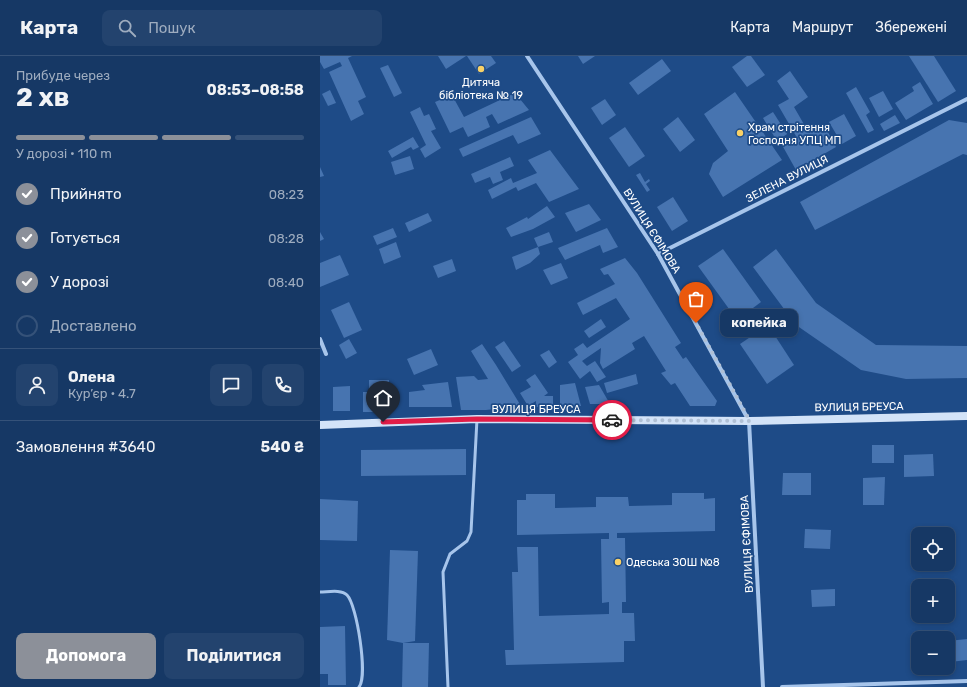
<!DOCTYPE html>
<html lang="uk">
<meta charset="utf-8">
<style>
body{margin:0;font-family:Rubik,sans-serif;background:#23436e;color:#f1f3f6;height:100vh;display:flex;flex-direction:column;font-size:15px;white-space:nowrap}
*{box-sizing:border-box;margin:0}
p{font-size:13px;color:#9eacbf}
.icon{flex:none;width:22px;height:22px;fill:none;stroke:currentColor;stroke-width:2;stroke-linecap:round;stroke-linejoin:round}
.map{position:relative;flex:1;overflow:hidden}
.drawer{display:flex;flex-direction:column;background:#163865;width:320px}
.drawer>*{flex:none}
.tools{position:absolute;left:591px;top:471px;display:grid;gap:8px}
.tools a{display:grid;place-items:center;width:44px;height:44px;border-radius:8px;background:#163865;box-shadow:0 2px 6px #0003,0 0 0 1px #355279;font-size:20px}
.pin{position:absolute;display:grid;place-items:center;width:34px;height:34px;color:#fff;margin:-41px -17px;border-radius:50% 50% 50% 0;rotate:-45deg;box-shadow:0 0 4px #0007}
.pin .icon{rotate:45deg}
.courier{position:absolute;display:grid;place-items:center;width:40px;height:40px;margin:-20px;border:3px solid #e11d48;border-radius:50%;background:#fff;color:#222;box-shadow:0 1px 5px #0007}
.bubble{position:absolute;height:28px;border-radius:8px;background:#163865;box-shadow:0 2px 6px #0003,0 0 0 1px #355279;font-size:13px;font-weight:700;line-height:28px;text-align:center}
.headline em{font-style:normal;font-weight:700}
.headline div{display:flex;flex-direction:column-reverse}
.headline{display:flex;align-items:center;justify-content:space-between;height:68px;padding:0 16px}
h1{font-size:26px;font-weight:700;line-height:30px}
.bar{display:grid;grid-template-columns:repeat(4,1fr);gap:6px 4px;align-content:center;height:48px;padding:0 16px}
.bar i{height:5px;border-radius:3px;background:#355279}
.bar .on{background:#8c9099}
.bar p{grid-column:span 4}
.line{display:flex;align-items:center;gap:10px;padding:0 16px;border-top:1px solid #355279}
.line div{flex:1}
.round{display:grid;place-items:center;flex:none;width:42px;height:42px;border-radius:8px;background:#23436e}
ol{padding:0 16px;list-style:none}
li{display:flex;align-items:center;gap:12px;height:44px}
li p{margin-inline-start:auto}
li .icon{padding:4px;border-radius:50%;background:#8c9099;color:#fff;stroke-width:4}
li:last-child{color:#9eacbf}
li i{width:22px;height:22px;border:2px solid #355279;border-radius:50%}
.cta{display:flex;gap:8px;margin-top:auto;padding:8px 16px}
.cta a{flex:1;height:46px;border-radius:8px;background:#8c9099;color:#fff;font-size:16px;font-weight:700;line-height:46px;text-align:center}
.cta a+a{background:#23436e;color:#f1f3f6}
header{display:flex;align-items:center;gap:24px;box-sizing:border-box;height:56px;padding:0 20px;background:#163865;border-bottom:1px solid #355279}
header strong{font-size:19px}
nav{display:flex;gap:22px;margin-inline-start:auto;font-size:14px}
.search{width:280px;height:36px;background:#23436e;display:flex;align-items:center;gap:10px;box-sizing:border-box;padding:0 14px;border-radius:8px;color:#9eacbf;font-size:15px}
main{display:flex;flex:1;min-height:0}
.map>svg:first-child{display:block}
.building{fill:#4774b0}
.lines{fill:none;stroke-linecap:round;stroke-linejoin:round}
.lane{stroke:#a7c5eb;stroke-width:3}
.street{stroke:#a7c5eb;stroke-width:4}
.secondary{stroke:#d3e3f8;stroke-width:8}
.done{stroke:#b0c0d5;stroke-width:4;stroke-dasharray:0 7.2}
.route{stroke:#e11d48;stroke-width:5}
.poi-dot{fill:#f9d167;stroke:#1e4b87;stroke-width:1.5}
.labels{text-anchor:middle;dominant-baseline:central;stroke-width:3.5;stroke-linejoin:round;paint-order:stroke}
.poi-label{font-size:11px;fill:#fff;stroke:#1e4b87;text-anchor:start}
.street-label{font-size:11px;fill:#fff;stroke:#1e4b87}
</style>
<header>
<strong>Карта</strong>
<div class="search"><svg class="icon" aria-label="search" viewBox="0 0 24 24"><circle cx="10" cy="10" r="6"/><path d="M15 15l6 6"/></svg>Пошук</div>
<nav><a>Карта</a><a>Маршрут</a><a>Збережені</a></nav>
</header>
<main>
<section class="drawer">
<div class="headline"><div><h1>2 хв</h1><p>Прибуде через</p></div><em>08:53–08:58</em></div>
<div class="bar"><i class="on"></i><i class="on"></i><i class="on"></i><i></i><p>У дорозі · 110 m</p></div>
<ol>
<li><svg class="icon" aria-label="check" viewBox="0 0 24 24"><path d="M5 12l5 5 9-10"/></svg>Прийнято<p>08:23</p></li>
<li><svg class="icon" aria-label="check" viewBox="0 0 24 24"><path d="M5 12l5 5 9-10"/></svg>Готується<p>08:28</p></li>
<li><svg class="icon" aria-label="check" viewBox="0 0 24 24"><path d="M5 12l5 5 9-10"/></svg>У дорозі<p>08:40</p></li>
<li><i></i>Доставлено</li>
</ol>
<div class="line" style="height:72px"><a class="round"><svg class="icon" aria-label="person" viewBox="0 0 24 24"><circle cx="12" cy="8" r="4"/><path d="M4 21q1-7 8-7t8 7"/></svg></a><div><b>Олена</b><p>Кур’єр · 4.7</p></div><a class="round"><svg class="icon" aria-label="chat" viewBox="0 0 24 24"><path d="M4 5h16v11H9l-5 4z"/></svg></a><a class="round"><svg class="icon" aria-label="phone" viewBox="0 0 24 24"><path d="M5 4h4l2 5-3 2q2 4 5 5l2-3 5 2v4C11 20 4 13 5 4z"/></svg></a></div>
<div class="line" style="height:52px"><div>Замовлення #3640</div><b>540 ₴</b></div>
<div class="cta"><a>Допомога</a><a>Поділитися</a></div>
</section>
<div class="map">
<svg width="647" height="631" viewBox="0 0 647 631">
<rect width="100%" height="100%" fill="#1e4b87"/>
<g class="building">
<path d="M0 0H32L28 2 46 41 38 45 44 58 31 65 9 16 22 10 20 6 4 13 0 6Z"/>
<path d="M118 0H146L126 13Z"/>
<path d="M147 0H171L176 7 159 18Z"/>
<path d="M258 0H275L263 8Z"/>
<path d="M427 0H431L445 19 427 31 412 11Z"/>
<path d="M589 0H614L636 35 618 46Z"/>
<path d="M342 3 351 15 318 39 309 27Z"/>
<path d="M68 9 82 37 74 41 60 12Z"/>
<path d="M470 15 488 41 474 51 489 77 504 69 516 91 476 114 462 89 476 80 458 49 469 43 457 25Z"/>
<path d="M600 26 613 48 586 64 575 47 594 35 592 31Z"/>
<path d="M536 31 550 56 546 59 554 74 548 77 526 37Z"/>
<path d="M10 34 16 47 8 50 2 38Z"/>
<path d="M563 35 573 53 559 61 549 42Z"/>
<path d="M415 36 462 104 403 141 389 118 393 107 408 95 384 58Z"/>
<path d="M195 37 209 54 178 68 172 58 166 61 170 71 148 81 143 71 130 77 115 46 132 39 144 61Z"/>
<path d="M285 43 296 59 282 69 271 52Z"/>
<path d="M100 51 104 60 109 58 116 73 111 75 121 92 105 102 100 93 106 89 90 56Z"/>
<path d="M453 56 467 78 457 85 443 62Z"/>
<path d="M524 58 536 80 522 88 509 66Z"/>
<path d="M575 59 580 67 564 75 560 68Z"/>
<path d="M211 61 221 78 198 88 193 79 143 101 139 93Z"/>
<path d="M358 61 375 84 360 96 343 73Z"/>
<path d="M629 64 647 67V99L643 98 495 174 480 146Z"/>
<path d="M305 71 325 100 309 111 289 82Z"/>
<path d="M93 81 99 91 93 94 91 91 72 102 68 95Z"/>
<path d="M230 94 259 133 229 146 216 127 198 135 196 131 172 143 168 134 191 122 193 127 217 117 208 104Z"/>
<path d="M90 100 94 113 75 119 71 106Z"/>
<path d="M190 101 194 110 180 116 183 124 173 128 170 121 155 127 151 118Z"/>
<path d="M0 111 4 120 0 121Z"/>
<path d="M320 117 325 126 329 123 330 125 326 128 330 134 327 136 316 119Z"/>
<path d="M353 141 368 165 352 175 337 151Z"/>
<path d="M269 148 281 164 256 176 245 157Z"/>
<path d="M227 150 235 161 213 173 191 181 186 172 207 161 208 163Z"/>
<path d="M108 157 112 165 89 176 85 167Z"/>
<path d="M73 172 77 181 57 189 53 180Z"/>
<path d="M287 172 298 191 283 197 280 189 245 204 238 192Z"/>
<path d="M0 176 4 183 0 185Z"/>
<path d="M229 176 233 186 218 191 214 182Z"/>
<path d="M76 186 81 201 64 208 59 193Z"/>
<path d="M218 191 220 198 210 207 196 214 192 201Z"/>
<path d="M403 193 441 246 417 264 378 210Z"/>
<path d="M456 193 496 247 556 289 647 290V322L586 323 541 314 476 269 433 211Z"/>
<path d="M20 199 29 219 0 231V207Z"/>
<path d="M305 202 317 217 361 287 355 291 363 303 366 301 397 345 395 350H370L355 327 351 329 341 317 346 315 324 280 312 287 315 293 283 313 280 307 281 292 262 305 267 310 275 305 286 321 277 326 270 315 260 323 248 306 258 299 254 293 263 287 267 292 310 263 296 242 263 259 257 247 295 228 288 218 284 219 280 213Z"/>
<path d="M132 203 136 215 118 222 113 210Z"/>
<path d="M241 207 248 222 231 229 223 214Z"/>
<path d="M29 246 42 274 24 282 11 254Z"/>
<path d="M281 263 286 271 269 282 264 275Z"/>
<path d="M448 269 474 309 447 328 420 288Z"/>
<path d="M29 283 37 297 26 303 19 289Z"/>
<path d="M184 285 201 310 192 316 175 291Z"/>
<path d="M162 288 176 309 201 350 166 354H141L136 321 154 320 158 324 168 323 151 295Z"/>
<path d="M111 293 118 309 94 319 87 303Z"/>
<path d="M229 294 237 306 229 312 220 299Z"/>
<path d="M215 318 228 337 224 340H233V350L216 351V345L208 350 200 337 211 331 206 324Z"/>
<path d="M316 318 318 328 287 337 284 327Z"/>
<path d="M49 324H69V336H59V356H43V336H49Z"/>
<path d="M128 326 132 351H89V336L105 334 102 329Z"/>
<path d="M255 327 261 350H240V329Z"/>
<path d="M279 329 290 348H270L265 331Z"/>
<path d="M30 330V355H13V331Z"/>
<rect x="552" y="389" width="22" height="18"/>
<path d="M146 393V419L41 420V394Z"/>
<path d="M613 398 614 420 584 421V399Z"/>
<path d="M463 417H491V439H462Z"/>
<path d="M565 421 564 449H543V422Z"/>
<path d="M352 437H384V443L395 442V475L297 477V482H305L306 546H302V557H314L315 585H304V606L186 609 185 594H194L192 516H198L197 491H218L219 560 289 558V546L282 547 281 483H289V477L197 479V444H206V438H235V452L276 451V441H308L309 450 352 449Z"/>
<path d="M0 443 38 445 37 485 0 484Z"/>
<path d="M485 473 511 474 510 493 484 492Z"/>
<path d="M70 494 98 495 95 585 83 587 67 584Z"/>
<path d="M515 533V550L492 551 491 534Z"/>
<path d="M25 570 26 629H8V618H0V571Z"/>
<path d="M647 583V604L630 606 628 585Z"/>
<path d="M83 587H109L108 631H82Z"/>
</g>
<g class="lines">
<g class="lane">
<path d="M0 536C8 536 21 533 27 539 37 549 48 620 39 631"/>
<path d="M128 631 123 516 130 498 147 485 151 476 157 363"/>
</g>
<g class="street">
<path d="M207 0 338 198 429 365 443 631"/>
<path d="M338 198 647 43"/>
<path d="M0 283 6 298"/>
<path d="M462 631 647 625"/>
</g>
<path class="secondary" d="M0 369 157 363 429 365 647 360"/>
</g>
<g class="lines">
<path class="done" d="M292 364 430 365 376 267"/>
<path class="route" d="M63 366 157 363 292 364"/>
</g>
<g class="poi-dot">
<circle cx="161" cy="13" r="4"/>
<circle cx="420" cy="77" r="4"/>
<circle cx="298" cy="506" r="4"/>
</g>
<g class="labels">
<g class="poi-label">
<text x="161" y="26" text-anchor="middle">Дитяча<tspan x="161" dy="13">бібліотека № 19</tspan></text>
<text x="428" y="71">Храм стрітення<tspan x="428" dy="13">Господня УПЦ МП</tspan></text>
<text x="306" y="506">Одеська ЗОШ №8</text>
</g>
<g class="street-label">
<text transform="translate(467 123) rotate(-27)">ЗЕЛЕНА ВУЛИЦЯ</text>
<text transform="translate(332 175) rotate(58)">ВУЛИЦЯ ЄФІМОВА</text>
<text transform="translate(539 351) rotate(-1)">ВУЛИЦЯ БРЕУСА</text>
<text x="216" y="353">ВУЛИЦЯ БРЕУСА</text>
<text transform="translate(427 488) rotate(-93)">ВУЛИЦЯ ЄФІМОВА</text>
</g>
</g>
</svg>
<div class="tools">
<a><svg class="icon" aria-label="locate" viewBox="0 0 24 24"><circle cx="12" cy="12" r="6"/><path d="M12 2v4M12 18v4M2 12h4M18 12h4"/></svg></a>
<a>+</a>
<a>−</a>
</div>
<div class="pin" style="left:376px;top:267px;background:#ea580c"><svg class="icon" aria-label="bag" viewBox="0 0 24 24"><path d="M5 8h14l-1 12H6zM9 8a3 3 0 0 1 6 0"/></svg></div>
<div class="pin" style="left:63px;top:366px;background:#1f2937"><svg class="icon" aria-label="home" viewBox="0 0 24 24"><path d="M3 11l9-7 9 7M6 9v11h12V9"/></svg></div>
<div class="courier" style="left:292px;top:364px"><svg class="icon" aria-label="car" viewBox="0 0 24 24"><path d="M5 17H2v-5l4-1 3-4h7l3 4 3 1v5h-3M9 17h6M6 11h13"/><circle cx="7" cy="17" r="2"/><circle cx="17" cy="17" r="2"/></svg></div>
<div class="bubble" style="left:400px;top:253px;width:78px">копейка</div>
</div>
</main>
